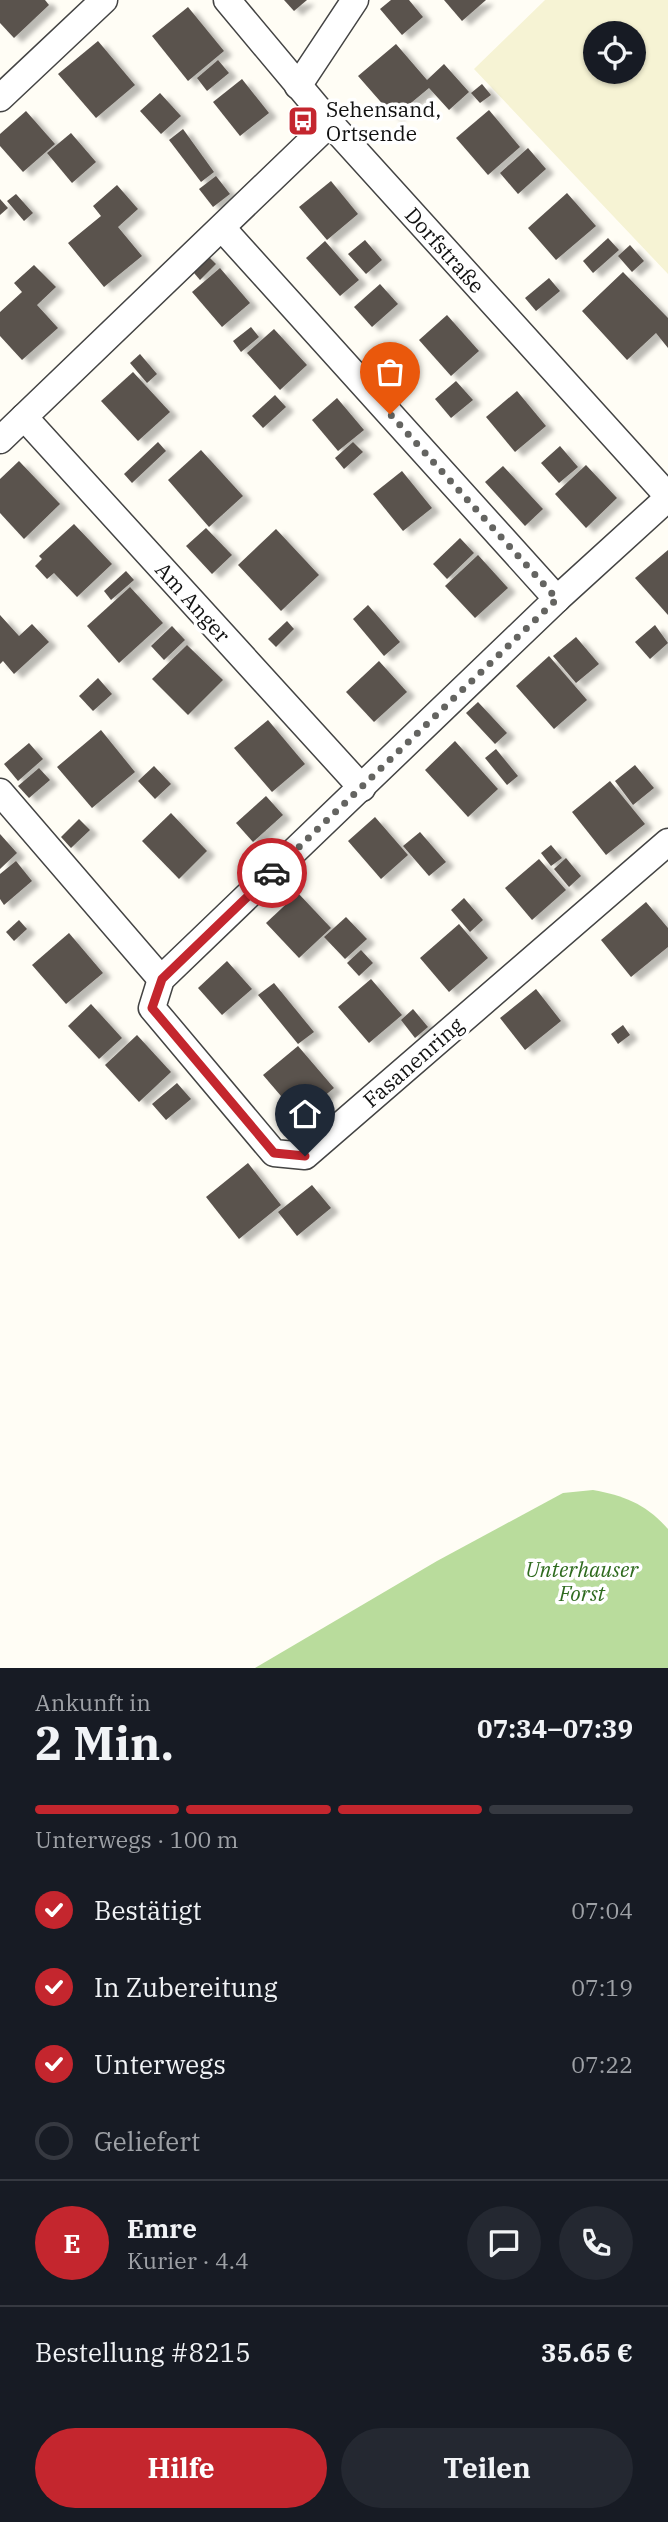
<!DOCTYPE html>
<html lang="de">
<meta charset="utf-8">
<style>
body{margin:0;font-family:"IBM Plex Serif",serif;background:#242831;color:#f1f3f6;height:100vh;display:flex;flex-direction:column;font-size:26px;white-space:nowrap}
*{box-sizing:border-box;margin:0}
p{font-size:23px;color:#9ea1a6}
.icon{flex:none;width:38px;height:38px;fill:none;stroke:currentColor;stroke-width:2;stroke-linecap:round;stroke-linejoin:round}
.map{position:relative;height:1668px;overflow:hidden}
.drawer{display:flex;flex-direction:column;background:#171b24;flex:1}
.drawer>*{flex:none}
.controls{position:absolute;left:583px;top:21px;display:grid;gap:14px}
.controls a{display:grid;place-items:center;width:63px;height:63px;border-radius:50%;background:#171b24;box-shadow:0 2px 5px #0004;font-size:35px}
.pin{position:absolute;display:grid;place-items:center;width:60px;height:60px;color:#fff;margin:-72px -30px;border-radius:50% 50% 50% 0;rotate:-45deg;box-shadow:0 0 7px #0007}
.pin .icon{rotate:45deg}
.courier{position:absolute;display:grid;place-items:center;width:70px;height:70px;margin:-35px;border:5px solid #c4262e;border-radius:50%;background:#fff;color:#222;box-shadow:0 2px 9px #0007}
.head em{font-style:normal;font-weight:800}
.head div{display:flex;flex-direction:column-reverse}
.head{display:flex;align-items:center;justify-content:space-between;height:119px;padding:0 35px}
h1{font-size:46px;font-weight:800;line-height:52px}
.bar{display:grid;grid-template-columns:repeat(4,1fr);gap:10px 7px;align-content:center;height:84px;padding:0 35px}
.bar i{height:9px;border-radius:5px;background:#363941}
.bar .on{background:#c4262e}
.bar p{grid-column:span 4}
.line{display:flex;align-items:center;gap:18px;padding:0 35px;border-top:2px solid #363941}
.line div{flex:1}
.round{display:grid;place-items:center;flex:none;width:74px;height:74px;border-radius:37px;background:#242831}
ol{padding:0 35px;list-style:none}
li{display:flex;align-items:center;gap:21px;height:77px}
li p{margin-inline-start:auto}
li .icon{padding:7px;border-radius:50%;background:#c4262e;color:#fff;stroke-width:4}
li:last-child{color:#9ea1a6}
li i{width:38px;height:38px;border:4px solid #363941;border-radius:50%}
.button{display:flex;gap:14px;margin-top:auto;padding:14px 35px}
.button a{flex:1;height:80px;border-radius:42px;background:#c4262e;color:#fff;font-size:28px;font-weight:800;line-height:80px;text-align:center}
.button a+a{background:#242831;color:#f1f3f6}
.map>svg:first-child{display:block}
.farmland{fill:#f6f3d4;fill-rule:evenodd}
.forest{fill:#b9dc9c}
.building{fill:#5a524d;filter:url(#shadow)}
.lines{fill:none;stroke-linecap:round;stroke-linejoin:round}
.minor-casing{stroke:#444;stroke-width:29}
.minor{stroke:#fff;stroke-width:26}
.done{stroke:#646461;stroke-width:7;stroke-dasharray:0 12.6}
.route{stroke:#c4262e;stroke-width:9}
.labels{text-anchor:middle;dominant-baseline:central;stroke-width:7;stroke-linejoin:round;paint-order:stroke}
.poi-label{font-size:21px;fill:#111;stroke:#fff;text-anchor:start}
.street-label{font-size:21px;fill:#111;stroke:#fff}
.park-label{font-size:21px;font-style:italic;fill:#2f6b1f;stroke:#fff}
</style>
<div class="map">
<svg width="668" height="1668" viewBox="0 0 668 1668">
<defs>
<filter id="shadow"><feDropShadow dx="8" dy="4.5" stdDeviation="2" flood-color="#0004"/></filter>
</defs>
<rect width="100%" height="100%" fill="#fffdf5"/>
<path class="farmland" d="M545 0H668V274L474 69ZM595 33H634V72H595Z"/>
<path class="forest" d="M593 1490C625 1496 646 1504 668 1529V1668H255L437 1561 563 1493Z"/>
<g class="building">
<path d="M0 0H45L49 5 14 38 0 23Z"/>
<path d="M284 0H307L294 11Z"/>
<path d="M391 0H409L423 17 402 35 380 9Z"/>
<path d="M444 0H486L462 21Z"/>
<path d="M188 7 224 51 188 81 152 36Z"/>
<path d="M98 41 135 85 96 118 58 74Z"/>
<path d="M396 44 427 80 444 64 469 92 449 110 429 88 394 117 358 76Z"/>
<path d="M218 60 229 73 207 91 197 78Z"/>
<path d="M242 79 269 113 240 136 213 102Z"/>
<path d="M482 84 491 95 480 103 471 93Z"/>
<path d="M160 93 181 116 161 134 140 111Z"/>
<path d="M489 110 520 147 488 175 456 138Z"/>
<path d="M26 111 55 144 23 172 0 146V134Z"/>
<path d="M183 129 214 172 201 182 169 140Z"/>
<path d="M71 133 96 162 72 183 47 153Z"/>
<path d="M528 148 546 169 518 194 500 173Z"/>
<path d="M216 176 230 194 213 207 199 189Z"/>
<path d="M331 181 358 214 327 240 299 207Z"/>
<path d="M117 185 138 209 118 227 142 256 104 287 68 243 101 216 93 206Z"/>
<path d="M567 193 596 226 556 260 528 228Z"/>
<path d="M16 194 33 213 24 221 7 201Z"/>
<path d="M0 199 8 208 0 215Z"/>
<path d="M608 238 619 250 593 273 583 261Z"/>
<path d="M365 240 382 260 366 274 348 254Z"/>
<path d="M325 241 359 280 340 296 306 258Z"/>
<path d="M630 245 644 261 632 272 618 256Z"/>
<path d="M204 252 216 264 200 280 189 267Z"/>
<path d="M34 265 56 287 37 305 58 328 22 360 0 336V312L22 292 14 283Z"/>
<path d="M220 268 250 303 222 327 192 292Z"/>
<path d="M623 272 668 318V348L656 333 627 360 582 311Z"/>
<path d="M549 278 560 291 536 311 525 298Z"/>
<path d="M380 284 398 304 372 327 354 307Z"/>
<path d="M447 315 479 351 451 376 419 340Z"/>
<path d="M251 327 259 337 241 352 233 341Z"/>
<path d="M274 329 307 365 280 390 247 353Z"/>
<path d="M140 354 157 374 147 383 130 363Z"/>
<path d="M133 372 170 412 138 441 101 401Z"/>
<path d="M456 381 473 400 451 418 435 399Z"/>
<path d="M517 391 546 426 515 452 486 417Z"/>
<path d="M275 395 286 407 263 428 252 416Z"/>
<path d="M337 398 364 430 338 451 312 420Z"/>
<path d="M158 442 166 451 132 483 124 474Z"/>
<path d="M353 442 363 452 344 469 335 458Z"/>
<path d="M560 446 578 467 559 483 541 463Z"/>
<path d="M201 450 243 496 209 527 168 480Z"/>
<path d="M19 461 60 504 24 539 0 513V479Z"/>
<path d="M586 465 617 498 586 528 555 494Z"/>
<path d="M503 466 543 509 525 526 485 482Z"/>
<path d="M402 471 432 508 403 531 373 494Z"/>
<path d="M74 524 112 564 77 597 54 573 47 579 35 566 42 559 39 556Z"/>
<path d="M206 528 232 555 212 574 186 546Z"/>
<path d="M276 529 319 575 281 611 238 565Z"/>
<path d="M460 538 474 553 447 579 433 564Z"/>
<path d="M668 550V615L635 578Z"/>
<path d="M478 555 508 588 475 618 445 586Z"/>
<path d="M126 571 134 580 111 600 104 591Z"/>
<path d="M130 587 163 623 119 663 87 626Z"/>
<path d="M368 605 400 642 384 656 353 619Z"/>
<path d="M0 615 19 636 32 624 49 642 14 674 3 661 0 664Z"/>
<path d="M287 621 294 629 276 647 268 639Z"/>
<path d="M655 625 668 643 650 659 635 642Z"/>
<path d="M172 626 185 640 164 660 151 646Z"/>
<path d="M576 637 599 664 576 683 553 656Z"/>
<path d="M187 645 223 680 188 715 152 679Z"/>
<path d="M549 656 587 700 554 729 516 686Z"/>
<path d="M379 661 407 692 374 722 346 692Z"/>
<path d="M98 678 112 694 93 711 79 696Z"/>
<path d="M478 702 507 733 495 744 466 713Z"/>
<path d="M268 720 305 764 272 792 234 748Z"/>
<path d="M101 730 135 772 92 808 57 767Z"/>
<path d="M455 741 498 789 468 817 425 770Z"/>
<path d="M29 743 43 759 18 781 4 764Z"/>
<path d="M496 749 518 776 507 785 485 758Z"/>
<path d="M635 765 654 788 633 805 615 781Z"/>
<path d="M154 766 171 784 155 799 138 781Z"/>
<path d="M39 768 50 780 29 798 18 786Z"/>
<path d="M610 781 645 824 606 855 572 812Z"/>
<path d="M266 796 283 815 253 842 236 823Z"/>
<path d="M171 813 207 851 179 879 142 841Z"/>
<path d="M375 817 408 855 381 879 348 841Z"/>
<path d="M79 819 90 830 71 848 61 837Z"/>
<path d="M420 832 446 862 429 876 403 846Z"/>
<path d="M0 834 17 853 0 869Z"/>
<path d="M551 845 562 858 551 866 541 853Z"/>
<path d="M566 858 581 876 569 887 554 869Z"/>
<path d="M539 859 566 890 532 920 505 888Z"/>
<path d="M16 861 32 881 4 905 0 899V874Z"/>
<path d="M298 893 331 928 299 958 266 923Z"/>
<path d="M464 898 483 920 470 932 451 910Z"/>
<path d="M646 902 668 928V947L631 977 601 940Z"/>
<path d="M346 917 367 939 345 959 324 937Z"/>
<path d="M19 920 27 929 14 941 6 932Z"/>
<path d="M459 924 488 958 449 992 420 958Z"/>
<path d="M69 933 103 973 66 1004 32 965Z"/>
<path d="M361 950 373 963 359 976 347 963Z"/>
<path d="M227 961 252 989 222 1015 198 988Z"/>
<path d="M371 979 402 1015 369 1043 338 1007Z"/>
<path d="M274 983 314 1032 298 1044 258 995Z"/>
<path d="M536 989 561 1021 525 1050 500 1018Z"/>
<path d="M91 1004 122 1038 99 1059 68 1026Z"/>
<path d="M413 1009 428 1027 415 1038 401 1020Z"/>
<path d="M623 1025 630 1035 618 1044 611 1034Z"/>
<path d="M137 1035 171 1072 139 1102 105 1065Z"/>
<path d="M298 1046 334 1088 299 1117 263 1075Z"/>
<path d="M177 1083 191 1099 166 1120 152 1104Z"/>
<path d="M248 1163 281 1205 239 1239 206 1197Z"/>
<path d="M312 1185 331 1208 297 1236 278 1212Z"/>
</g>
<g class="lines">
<g class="minor-casing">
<g id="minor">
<path d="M227 0 330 123 668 496"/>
<path d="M298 86 355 0"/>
<path d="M0 98 104 0"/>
<path d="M222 228 557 599"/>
<path d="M24 417 362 788"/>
<path d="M0 440 330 123"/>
<path d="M668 498 557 599 161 979 152 1008 274 1153 305 1156 668 842"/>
<path d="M0 792 161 979"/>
</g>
</g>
<use href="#minor" class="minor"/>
</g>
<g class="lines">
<path class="done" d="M272 873 557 599 390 414"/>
<path class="route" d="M272 873 162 979 152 1008 274 1153 305 1156"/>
</g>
<defs>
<g id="bus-square" transform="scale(1.575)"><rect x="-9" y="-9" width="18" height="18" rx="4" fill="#c4262e" stroke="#fff"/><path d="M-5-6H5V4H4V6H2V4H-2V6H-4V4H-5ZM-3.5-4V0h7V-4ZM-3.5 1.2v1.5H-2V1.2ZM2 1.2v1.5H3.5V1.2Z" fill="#fff"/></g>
</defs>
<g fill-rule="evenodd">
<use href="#bus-square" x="303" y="121"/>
</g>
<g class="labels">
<g class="poi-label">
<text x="326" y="109">Sehensand,<tspan x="326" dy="24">Ortsende</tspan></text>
</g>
<g class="street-label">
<text transform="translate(445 250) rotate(48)">Dorfstraße</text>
<text transform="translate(193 602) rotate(48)">Am Anger</text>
<text transform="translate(413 1062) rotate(-41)">Fasanenring</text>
</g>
<g class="park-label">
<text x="582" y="1569">Unterhauser<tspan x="582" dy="24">Forst</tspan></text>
</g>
</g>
</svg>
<div class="controls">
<a><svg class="icon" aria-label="locate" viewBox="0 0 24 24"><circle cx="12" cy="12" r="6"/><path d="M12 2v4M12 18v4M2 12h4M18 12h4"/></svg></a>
</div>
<div class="pin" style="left:390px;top:414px;background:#ea580c"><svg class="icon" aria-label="bag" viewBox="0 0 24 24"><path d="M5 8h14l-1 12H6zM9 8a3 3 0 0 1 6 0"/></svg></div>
<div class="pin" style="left:305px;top:1156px;background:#1f2937"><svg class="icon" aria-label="home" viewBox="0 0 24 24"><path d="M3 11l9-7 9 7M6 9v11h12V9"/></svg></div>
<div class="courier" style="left:272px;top:873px"><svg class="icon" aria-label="car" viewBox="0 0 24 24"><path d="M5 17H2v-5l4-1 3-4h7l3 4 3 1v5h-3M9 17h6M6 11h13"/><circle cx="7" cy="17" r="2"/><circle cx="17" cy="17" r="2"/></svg></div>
</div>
<section class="drawer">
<div class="head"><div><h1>2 Min.</h1><p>Ankunft in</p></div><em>07:34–07:39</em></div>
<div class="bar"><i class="on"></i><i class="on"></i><i class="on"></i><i></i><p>Unterwegs · 100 m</p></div>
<ol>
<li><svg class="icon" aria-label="check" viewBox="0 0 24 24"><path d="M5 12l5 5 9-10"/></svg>Bestätigt<p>07:04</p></li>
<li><svg class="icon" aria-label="check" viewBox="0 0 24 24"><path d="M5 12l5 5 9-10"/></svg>In Zubereitung<p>07:19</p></li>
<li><svg class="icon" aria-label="check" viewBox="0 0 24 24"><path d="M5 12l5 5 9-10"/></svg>Unterwegs<p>07:22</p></li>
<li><i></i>Geliefert</li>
</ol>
<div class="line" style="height:126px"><b class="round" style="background:#c4262e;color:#fff">E</b><div><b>Emre</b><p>Kurier · 4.4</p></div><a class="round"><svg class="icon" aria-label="chat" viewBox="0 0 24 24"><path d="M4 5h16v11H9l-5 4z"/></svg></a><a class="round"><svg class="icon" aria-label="phone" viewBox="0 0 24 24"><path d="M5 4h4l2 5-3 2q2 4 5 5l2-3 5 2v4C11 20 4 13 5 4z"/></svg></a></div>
<div class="line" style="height:91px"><div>Bestellung #8215</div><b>35.65 €</b></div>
<div class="button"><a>Hilfe</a><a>Teilen</a></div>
</section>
